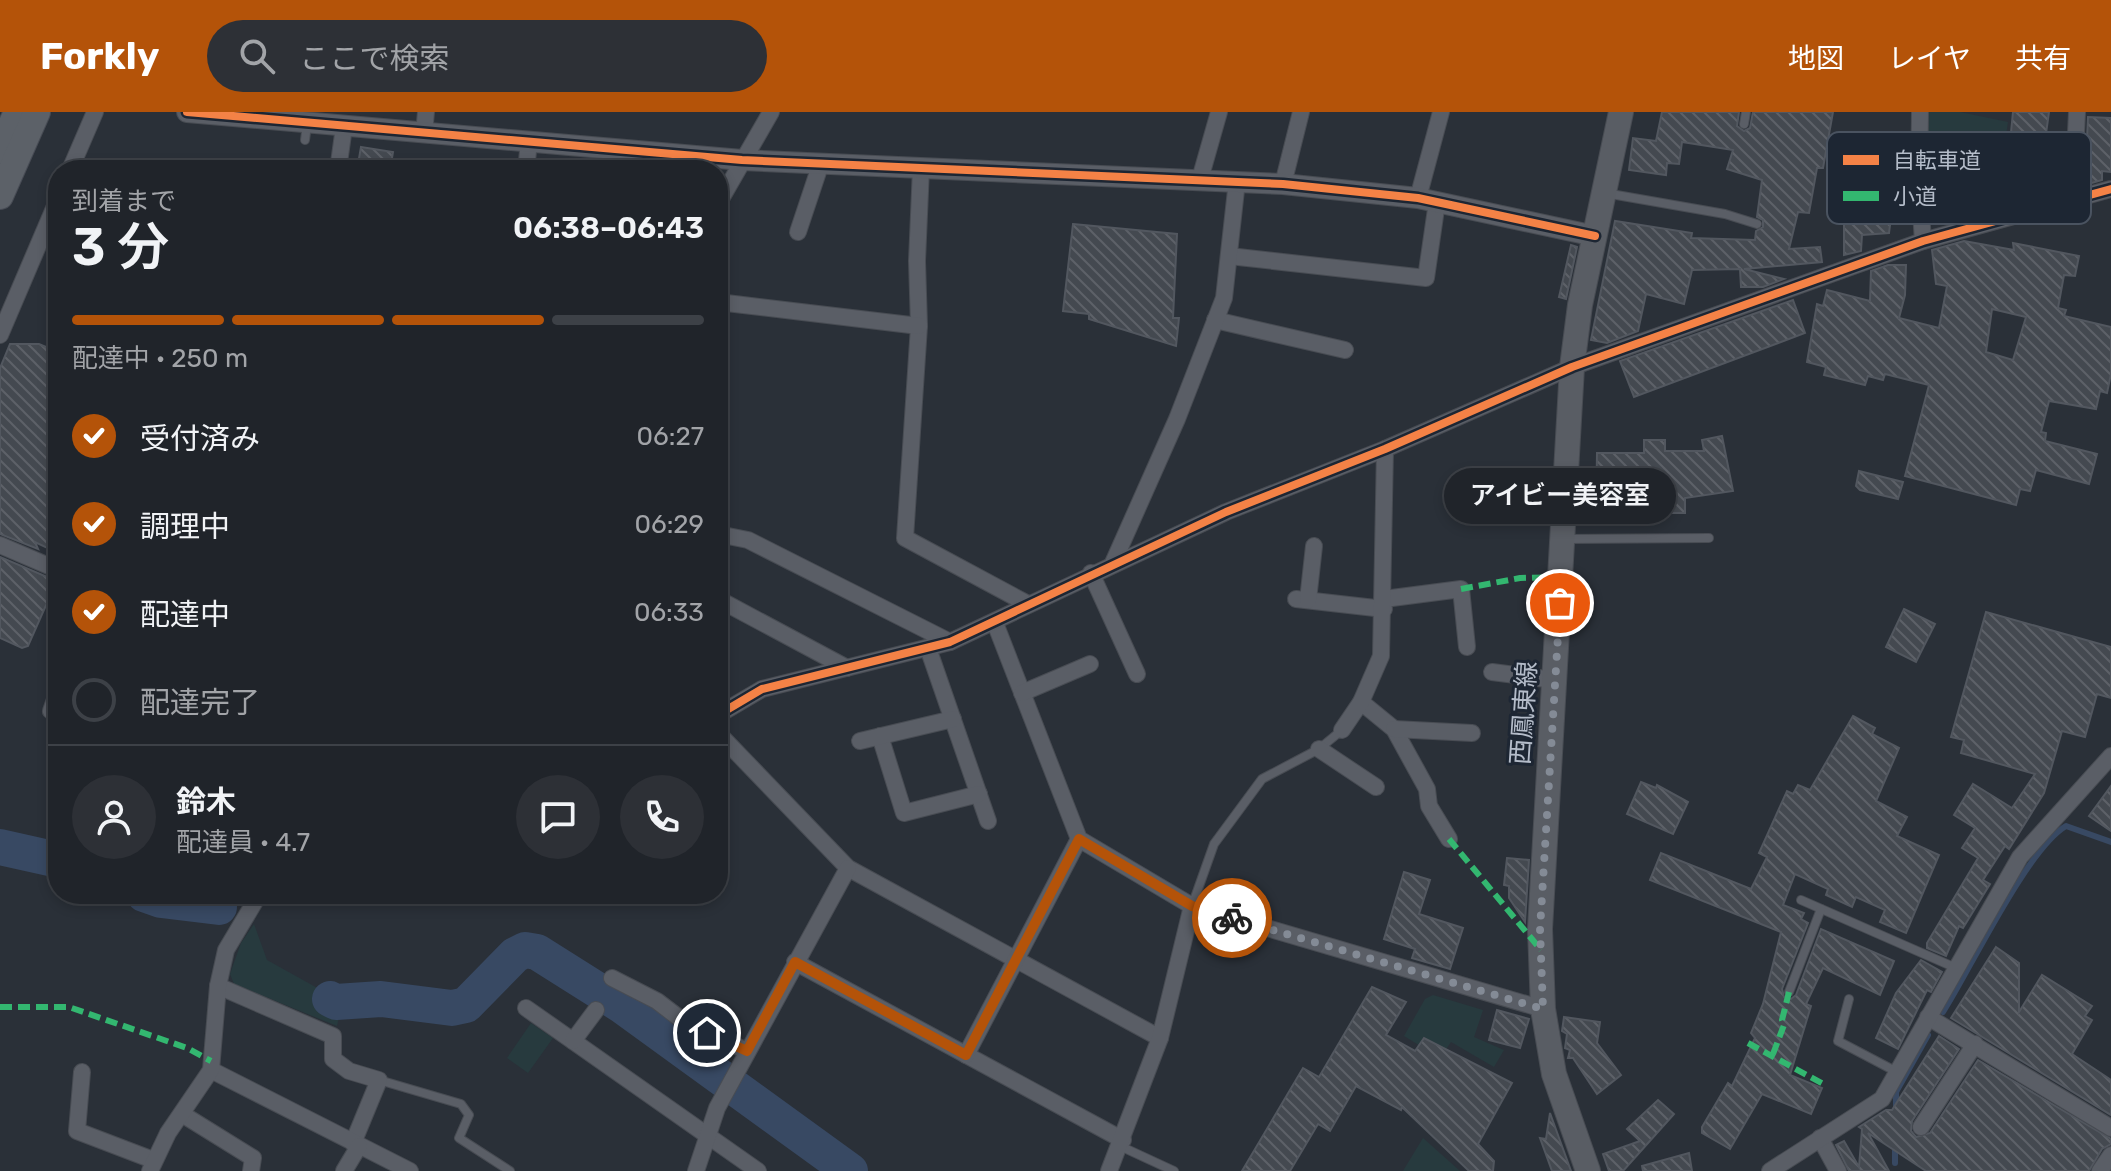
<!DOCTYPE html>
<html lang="ja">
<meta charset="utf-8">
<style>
body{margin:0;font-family:Rubik,"Noto Sans JP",sans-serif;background:#2d3036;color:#f1f3f6;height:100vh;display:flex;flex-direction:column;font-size:30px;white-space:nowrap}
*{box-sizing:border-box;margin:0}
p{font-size:26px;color:#a2a4a8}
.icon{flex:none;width:44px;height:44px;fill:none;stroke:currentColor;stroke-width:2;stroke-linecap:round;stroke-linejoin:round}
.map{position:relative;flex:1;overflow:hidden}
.details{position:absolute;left:48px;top:48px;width:680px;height:744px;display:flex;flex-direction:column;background:#20242a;border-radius:32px;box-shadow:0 4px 12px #0003,0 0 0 2px #3d4147}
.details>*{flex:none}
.pin{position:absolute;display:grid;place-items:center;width:68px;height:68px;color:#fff;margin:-34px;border:4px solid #fff;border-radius:50%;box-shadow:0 2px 8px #0007}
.courier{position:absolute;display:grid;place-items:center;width:80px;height:80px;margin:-40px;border:6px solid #b45309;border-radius:50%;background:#fff;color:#222;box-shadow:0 2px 10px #0007}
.bubble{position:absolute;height:56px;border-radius:28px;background:#20242a;box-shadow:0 4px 12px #0003,0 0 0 2px #3d4147;font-size:26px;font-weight:600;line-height:56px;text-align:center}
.summary em{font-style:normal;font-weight:600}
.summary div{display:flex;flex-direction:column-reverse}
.summary{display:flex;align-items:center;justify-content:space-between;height:136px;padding:0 24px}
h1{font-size:52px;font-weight:600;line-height:60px}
.bar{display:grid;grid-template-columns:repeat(4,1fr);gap:12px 8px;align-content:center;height:96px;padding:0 24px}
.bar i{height:10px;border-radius:6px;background:#3d4147}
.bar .selected{background:#b45309}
.bar p{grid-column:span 4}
.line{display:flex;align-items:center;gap:20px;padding:0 24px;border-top:2px solid #3d4147}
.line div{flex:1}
.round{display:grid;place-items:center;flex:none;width:84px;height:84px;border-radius:42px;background:#2d3036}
ol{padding:0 24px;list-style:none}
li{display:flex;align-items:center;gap:24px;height:88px}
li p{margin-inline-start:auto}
li .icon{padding:8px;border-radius:50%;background:#b45309;color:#fff;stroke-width:4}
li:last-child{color:#a2a4a8}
li i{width:44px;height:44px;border:4px solid #3d4147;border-radius:50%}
header{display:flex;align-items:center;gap:48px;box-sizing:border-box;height:112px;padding:0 40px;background:#b45309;color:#fff}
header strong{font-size:38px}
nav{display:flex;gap:44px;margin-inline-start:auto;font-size:28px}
.search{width:560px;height:72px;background:#2d3036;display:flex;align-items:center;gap:20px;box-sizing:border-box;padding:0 28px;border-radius:44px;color:#a2a4a8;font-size:30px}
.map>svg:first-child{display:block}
.green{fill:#273a3e}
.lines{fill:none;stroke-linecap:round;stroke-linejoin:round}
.stream{stroke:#384963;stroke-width:6}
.river{stroke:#384963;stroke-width:36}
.building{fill:url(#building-back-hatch);stroke:#52575f;stroke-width:2;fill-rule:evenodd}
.service-casing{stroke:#484c53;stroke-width:10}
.minor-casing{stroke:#484c53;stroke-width:18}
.tertiary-casing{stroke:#484c53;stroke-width:22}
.secondary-casing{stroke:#484c53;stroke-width:26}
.primary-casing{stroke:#484c55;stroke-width:28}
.service{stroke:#5a5e66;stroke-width:8}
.minor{stroke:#5a5e66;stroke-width:16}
.tertiary{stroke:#5a5e66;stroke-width:20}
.secondary{stroke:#595d64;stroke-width:24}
.primary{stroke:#5c6168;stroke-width:26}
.quiet{stroke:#33b770;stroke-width:6;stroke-dasharray:12 6;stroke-linecap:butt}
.cycleway-casing{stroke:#1d2633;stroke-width:13}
.cycleway{stroke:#f48246;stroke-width:8}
.done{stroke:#848b96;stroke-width:8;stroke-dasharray:0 14.4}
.route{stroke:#b45309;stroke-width:10}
.labels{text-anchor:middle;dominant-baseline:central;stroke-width:6;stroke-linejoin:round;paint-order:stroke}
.street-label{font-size:26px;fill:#b4bcc9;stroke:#1d2633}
.key{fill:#1d2633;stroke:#4a5360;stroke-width:2}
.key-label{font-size:22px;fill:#b4bcc9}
</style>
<header>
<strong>Forkly</strong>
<div class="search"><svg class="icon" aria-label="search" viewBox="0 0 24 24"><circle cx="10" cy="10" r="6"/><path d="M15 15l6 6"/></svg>ここで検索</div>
<nav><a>地図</a><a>レイヤ</a><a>共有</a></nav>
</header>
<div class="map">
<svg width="2111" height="1059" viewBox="0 0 2111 1059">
<defs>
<pattern id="building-back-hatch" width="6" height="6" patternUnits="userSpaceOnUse" patternTransform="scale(2)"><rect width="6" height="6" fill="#444950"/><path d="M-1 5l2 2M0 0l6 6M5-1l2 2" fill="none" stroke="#5d6168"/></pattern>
</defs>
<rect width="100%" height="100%" fill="#2a3038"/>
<g class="green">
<path d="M1928 0H1960L2008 10 2001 58 1942 50V55L1933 54V62L1924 61Z"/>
<path d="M254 812 267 848 330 883 325 893 340 901 337 914 234 872 230 862 241 831Z"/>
<path d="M1433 883 1483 898 1474 925 1504 938 1494 955 1451 930 1440 946 1404 924 1425 887Z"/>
<path d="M531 911 553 926 528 961 507 946Z"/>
<path d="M1423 1026 1460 1059H1403Z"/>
</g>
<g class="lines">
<g class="stream">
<path d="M1943 900C1971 856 2027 737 2066 714L2111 730"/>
<path d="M1896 999V980L1928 923"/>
<path d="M1895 1051V1031"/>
</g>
<g class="river">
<path d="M0 735 58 748"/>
<path d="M144 782 161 788 219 795"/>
<path d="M330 887 336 890 381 887 452 896 466 893 515 843 525 838 537 840 621 893 850 1059"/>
</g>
</g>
<g class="building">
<path d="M1662 0H1739L1737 14 1744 19 1750 16 1753 0H1833L1823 56H1817L1809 101 1798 100 1789 137 1820 135 1822 150 1744 157 1784 167 1763 175H1741L1740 157 1692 158 1684 192 1646 182 1638 219 1607 231 1591 228 1615 109 1692 121 1691 126 1755 128 1756 119 1763 115V108L1757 105 1762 68 1727 57 1733 38 1682 30 1679 52 1667 51 1666 63 1629 58 1633 26 1656 29Z"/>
<path d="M2013 0H2049L2044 36 2064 37 2062 77H2039L2041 85 1976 103 1932 100 1930 68H1934L1935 59H1948V55L2007 61Z"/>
<path d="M2088 5 2111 6V60L2102 59V68L2085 73Z"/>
<path d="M361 35 393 40 390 58H357Z"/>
<path d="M1896 73 1900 98 1892 97 1889 121 1862 123 1861 139 1844 143V107H1856V99H1868L1865 78Z"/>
<path d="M1073 112 1177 122 1173 206H1179L1176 234 1089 207V202L1063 199Z"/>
<path d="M1964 129 2014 138 2013 131 2079 144 2075 164 2064 163 2058 196 2066 198 2064 204 2111 215V262L2107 281 2100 279 2096 297 2049 289 2041 320 2046 321 2045 329 2097 342 2089 372 2036 358 2030 379 2020 377 2016 393 1905 364 1929 273 1885 262 1883 268 1868 264 1865 273 1824 263 1826 255 1807 250 1817 192 1823 194 1827 178 1870 189 1871 159 1888 153H1906L1905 183 1899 206 1939 216 1947 174 1936 172 1932 138ZM1992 197 2026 205 2013 248 1986 240Z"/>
<path d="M1571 133 1577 135 1566 187 1559 185Z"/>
<path d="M1793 188 1805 221 1634 285 1620 249Z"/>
<path d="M10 232H39L58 240V441L35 430 38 437 0 422V256Z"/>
<path d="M1722 324 1733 379 1685 386V401H1596L1597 341H1644V328H1665V339H1704L1702 328Z"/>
<path d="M1859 359 1903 370 1898 387 1860 378 1856 374Z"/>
<path d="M0 445 52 467 55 473 28 534 22 536 0 526Z"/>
<path d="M1904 497 1935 512 1916 550 1886 535Z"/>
<path d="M1986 500 2111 535V586L2097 582 2085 625 2062 619 2044 681 2009 737 2005 734 1983 768 1990 772 1963 816 1959 814 1946 844 1927 836V831L1978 746 1962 736 1975 716 1954 703 1973 672 2012 696 2035 662 1961 641 1964 628 1951 625Z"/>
<path d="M1853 604 1875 616 1872 622 1899 636 1876 689 1907 705 1897 724 1939 743 1906 821 1880 810 1885 798 1856 785 1852 795 1826 783 1828 777 1795 762 1783 793 1804 801 1801 807 1808 811 1782 877 1784 885 1791 887 1796 883 1821 817 1894 849 1880 883 1823 856 1806 892 1811 894 1790 963 1822 976 1811 1002 1762 982 1730 1037 1702 1021V1015L1728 971 1732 974 1755 926 1751 921 1763 892 1781 820 1650 768 1661 741 1751 777 1767 745 1759 741 1787 679 1793 682 1798 673 1810 678Z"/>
<path d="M1641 670 1656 676 1657 673 1688 690 1673 722 1627 702Z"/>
<path d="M2111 674V719L2089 704Z"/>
<path d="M1507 746 1529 748 1525 810 1509 786V774L1504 773Z"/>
<path d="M1404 760 1430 768 1419 802 1463 816 1450 857 1412 846 1415 837 1384 827Z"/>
<path d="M1996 835 2019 851V900L2042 863 2092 894 2085 904 2092 908 2072 942 2111 968V1003L1951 906Z"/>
<path d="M1921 848 1942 860 1931 880 1927 878 1898 937 1876 926 1896 881Z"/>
<path d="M1372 875 1406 890 1386 923 1415 939 1424 926 1512 971 1478 1032 1494 1049 1493 1059H1469L1402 995 1401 998 1356 974 1330 1019 1318 1012 1290 1059H1242L1303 956 1319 965Z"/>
<path d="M1497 898 1529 907 1520 936 1489 928Z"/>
<path d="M1564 905 1600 910 1597 931 1621 963 1597 982 1573 946H1568L1570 938 1565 936 1567 922 1562 919Z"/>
<path d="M1939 924 1959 937 1912 1009 1911 1019 1916 1025 1930 1021 1978 948 2111 1027V1032L2102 1037 2089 1059H1926L1868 1021 1889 1059H1849L1836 1033 1844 1029 1859 1055 1862 1017 1859 1015 1886 998H1892Z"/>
<path d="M1658 988 1674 1002 1623 1059H1609L1603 1042 1640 1029 1627 1017Z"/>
<path d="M1550 1001 1571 1059H1552L1540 1026 1546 1027Z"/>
<path d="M1689 1041 1692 1059H1643L1642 1054Z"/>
</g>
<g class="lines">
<g class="service-casing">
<g id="service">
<path d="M1744 12 1746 0"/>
<path d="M305 28 307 13"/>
<path d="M1605 81 1725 102 1757 112"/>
<path d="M1564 427 1709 426"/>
<path d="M1801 788 1956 856"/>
<path d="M1192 794 1214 732 1262 667 1319 637 1342 618"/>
<path d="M1789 880 1821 797"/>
<path d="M1849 887 1838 929 1897 960"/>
<path d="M379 968 461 992 469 1003 459 1026 510 1059"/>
<path d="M1120 1034 1174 1059"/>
</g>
</g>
<g class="minor-casing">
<g id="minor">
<path d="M1920 0 1919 72 1923 129"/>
<path d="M424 21 426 0"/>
<path d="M921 56 917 149 919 214 905 426 1026 491"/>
<path d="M70 58 95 0"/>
<path d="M338 58 344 15"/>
<path d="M526 58 529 30"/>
<path d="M1200 67 1219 0"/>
<path d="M1283 72 1301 0"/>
<path d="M2073 85 2077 0"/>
<path d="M1418 86 1441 0"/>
<path d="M718 92 771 0"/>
<path d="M798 120 821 51"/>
<path d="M1229 144 1426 166 1437 90"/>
<path d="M718 190 919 214"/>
<path d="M1215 208 1345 238"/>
<path d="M0 223 58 87"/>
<path d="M718 422 748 428 950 530"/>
<path d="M0 433 58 458"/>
<path d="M1113 451 1177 307 1224 186 1237 69"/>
<path d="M1091 461 1137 562"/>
<path d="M718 487 847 556"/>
<path d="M1296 487 1384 497"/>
<path d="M1384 487 1461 477 1467 535"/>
<path d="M1308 488 1314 434"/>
<path d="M995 511 1079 727 1192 794 1543 897"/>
<path d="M928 536 988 709"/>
<path d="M1492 560 1554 568"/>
<path d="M58 579 51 599 58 604"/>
<path d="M1022 581 1090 552"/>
<path d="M1361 590 1394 617 1427 677 1429 694 1449 727"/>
<path d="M718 603 762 577 950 530 1226 400 1385 337 1572 255 1923 129 2111 77"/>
<path d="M1394 617 1472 621"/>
<path d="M1342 618 1361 590 1381 544 1385 337"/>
<path d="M718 621 848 756 1160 926"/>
<path d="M880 624 904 701 979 682"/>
<path d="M860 629 953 607"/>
<path d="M1319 637 1376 675"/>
<path d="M795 850 1123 1028"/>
<path d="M612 866 657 889 687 912 747 939"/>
<path d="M218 874 333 924V947L349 959 379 968 353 1031"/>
<path d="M526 896 758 1059"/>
<path d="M1928 905 2111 1016"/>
<path d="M573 929 596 898"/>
<path d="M966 943 1079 727"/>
<path d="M211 958 410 1059"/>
<path d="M82 960 77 1019 153 1048"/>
<path d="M182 1002 253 1046 251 1059"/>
<path d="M1921 1015 1975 932"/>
<path d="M1820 1026 1838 1059"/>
<path d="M150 1059 168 1021 211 958 218 874 226 838 257 786 271 782"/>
<path d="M344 1059 359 1034"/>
<path d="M696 1059 717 996 848 756"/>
<path d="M1109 1059 1160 926 1192 794"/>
<path d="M1770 1059 1882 987 2020 745 2111 644"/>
<path d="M2100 1059 2111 1043"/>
</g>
</g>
<g class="tertiary-casing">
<path id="tertiary" d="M187 0 742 48 1283 72 1418 86 1595 124"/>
</g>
<g class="secondary-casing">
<path id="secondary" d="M1588 1059 1554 962 1543 897 1540 817 1572 255 1580 193 1621 0"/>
</g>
<g class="primary-casing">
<g id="primary">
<path d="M0 38 17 0"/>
<path d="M0 84 37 0"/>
</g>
</g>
<use href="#service" class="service"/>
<use href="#minor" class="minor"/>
<use href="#tertiary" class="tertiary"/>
<use href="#secondary" class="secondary"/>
<use href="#primary" class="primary"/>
<g class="quiet">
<path d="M1461 477 1520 466 1562 465"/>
<path d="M1449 727 1541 838"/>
<path d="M0 895H69L187 936 211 949"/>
<path d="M1748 931 1825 973"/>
<path d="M1773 942 1784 913 1782 908 1789 880"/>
</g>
<g class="cycleway-casing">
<g id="cycleway">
<path d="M187 0 742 48 1283 72 1418 86 1595 124"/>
<path d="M718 603 762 577 950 530 1226 400 1385 337 1572 255 1923 129 2111 77"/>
</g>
</g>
<use href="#cycleway" class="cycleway"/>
</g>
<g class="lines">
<path class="done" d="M1232 806 1543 897 1540 817 1560 491"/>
<path class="route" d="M707 921 747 939 795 850 966 943 1079 727 1192 794 1232 806"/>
</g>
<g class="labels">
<g class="street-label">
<text transform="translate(1524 601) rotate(-86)">西鳳東線</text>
</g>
</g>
<rect x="1827" y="20" width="264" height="92" rx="12" class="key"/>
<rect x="1843" y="43" width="36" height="10" fill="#f48246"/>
<rect x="1843" y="79" width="36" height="10" fill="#33b770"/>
<g class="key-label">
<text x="1893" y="56">自転車道</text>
<text x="1893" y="92">小道</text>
</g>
</svg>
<div class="pin" style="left:1560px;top:491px;background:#ea580c"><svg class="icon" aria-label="bag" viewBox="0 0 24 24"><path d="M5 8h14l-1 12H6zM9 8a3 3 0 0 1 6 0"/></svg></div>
<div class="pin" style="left:707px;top:921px;background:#1f2937"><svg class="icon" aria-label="home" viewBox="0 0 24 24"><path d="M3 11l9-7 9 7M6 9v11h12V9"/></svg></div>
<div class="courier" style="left:1232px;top:806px"><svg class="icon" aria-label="bike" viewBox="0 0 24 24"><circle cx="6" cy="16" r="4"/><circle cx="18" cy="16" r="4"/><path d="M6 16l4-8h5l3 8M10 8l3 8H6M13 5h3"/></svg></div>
<div class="bubble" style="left:1444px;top:356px;width:232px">アイビー美容室</div>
<section class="details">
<div class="summary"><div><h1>3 分</h1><p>到着まで</p></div><em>06:38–06:43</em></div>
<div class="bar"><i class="selected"></i><i class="selected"></i><i class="selected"></i><i></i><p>配達中 · 250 m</p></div>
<ol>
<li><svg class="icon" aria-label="check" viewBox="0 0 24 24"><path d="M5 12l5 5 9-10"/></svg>受付済み<p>06:27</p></li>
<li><svg class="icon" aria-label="check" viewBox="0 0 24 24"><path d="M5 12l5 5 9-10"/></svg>調理中<p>06:29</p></li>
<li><svg class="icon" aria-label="check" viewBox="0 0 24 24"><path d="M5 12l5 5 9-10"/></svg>配達中<p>06:33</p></li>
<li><i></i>配達完了</li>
</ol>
<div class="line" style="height:144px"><a class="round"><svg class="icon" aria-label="person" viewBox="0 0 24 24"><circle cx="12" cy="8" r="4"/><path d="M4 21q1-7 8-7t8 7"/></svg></a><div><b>鈴木</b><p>配達員 · 4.7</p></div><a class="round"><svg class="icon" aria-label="chat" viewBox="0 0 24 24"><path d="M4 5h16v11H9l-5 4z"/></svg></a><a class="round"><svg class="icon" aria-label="phone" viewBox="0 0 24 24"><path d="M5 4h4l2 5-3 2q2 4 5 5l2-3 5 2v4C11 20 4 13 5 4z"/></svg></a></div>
</section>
</div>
